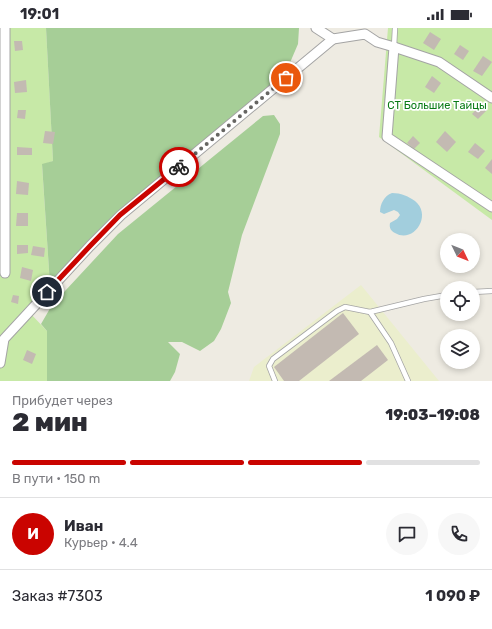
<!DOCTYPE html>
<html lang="ru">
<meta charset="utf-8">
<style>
body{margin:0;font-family:Rubik,sans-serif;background:#f7f7f7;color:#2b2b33;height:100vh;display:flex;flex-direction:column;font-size:15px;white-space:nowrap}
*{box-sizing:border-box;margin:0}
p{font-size:13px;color:#7c7c81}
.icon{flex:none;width:22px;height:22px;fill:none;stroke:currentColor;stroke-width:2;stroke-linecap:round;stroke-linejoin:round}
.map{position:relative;height:353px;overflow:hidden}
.sheet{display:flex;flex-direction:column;background:#fff;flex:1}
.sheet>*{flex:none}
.needle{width:26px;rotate:133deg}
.controls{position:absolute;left:440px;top:205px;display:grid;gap:8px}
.controls a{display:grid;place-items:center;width:40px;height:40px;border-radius:50%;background:#fff;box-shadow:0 2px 6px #0003;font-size:20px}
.pin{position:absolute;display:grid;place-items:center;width:34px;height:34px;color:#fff;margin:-17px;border:2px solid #fff;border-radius:50%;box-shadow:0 1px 4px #0007}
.courier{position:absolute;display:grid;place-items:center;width:40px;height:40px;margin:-20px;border:3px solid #ca0400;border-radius:50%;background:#fff;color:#222;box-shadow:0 1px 5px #0007}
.summary em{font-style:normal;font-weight:800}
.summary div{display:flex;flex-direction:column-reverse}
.summary{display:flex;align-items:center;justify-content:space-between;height:68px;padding:0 12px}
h1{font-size:26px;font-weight:800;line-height:30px}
.bar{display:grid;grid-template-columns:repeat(4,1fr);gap:6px 4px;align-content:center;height:48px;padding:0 12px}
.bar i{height:5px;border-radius:3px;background:#e1e1e2}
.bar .current{background:#ca0400}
.bar p{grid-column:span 4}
.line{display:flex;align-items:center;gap:10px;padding:0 12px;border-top:1px solid #e1e1e2}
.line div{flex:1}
.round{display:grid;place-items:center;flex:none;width:42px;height:42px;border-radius:21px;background:#f7f7f7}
.status{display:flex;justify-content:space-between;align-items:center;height:28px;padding:0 20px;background:#fff;direction:ltr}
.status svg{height:11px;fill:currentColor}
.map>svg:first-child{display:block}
.farmland{fill:#ebeecd}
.grass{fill:#c7e9a7}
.forest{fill:#a6ce97}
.water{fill:#a2cedd}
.building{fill:#c3bab2}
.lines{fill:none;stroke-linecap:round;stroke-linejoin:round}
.service-casing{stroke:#a4a4a4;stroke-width:6}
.minor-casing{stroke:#a4a4a4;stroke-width:11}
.service{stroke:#fff;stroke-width:4.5}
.minor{stroke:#fff;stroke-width:9}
.done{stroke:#666562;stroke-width:4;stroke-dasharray:0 7.2}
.route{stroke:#ca0400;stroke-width:5}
.labels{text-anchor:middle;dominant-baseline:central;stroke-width:3.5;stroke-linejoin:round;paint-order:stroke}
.park-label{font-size:11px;fill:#0a7b16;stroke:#fff}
</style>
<div class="status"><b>19:01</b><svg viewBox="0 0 49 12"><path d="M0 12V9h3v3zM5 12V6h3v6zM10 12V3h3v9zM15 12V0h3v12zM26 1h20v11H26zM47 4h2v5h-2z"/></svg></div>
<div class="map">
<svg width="492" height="353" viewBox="0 0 492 353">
<rect width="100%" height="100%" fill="#eeebe2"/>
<path class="farmland" d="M361 257 439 353H249L254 339Z"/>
<g class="grass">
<path d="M0 0H46L53 133 42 137 50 257 29 284 47 303V353H0Z"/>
<path d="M388 0H492V192L379 109Z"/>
</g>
<g class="forest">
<path d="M46 0H299L298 16 286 44 241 84 50 257 42 136 53 133Z"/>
<path d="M274 87 280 96V106L242 207 228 264 231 275 221 301 214 313 200 323 182 314H168L180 326 175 344 170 353H47V303L41 296 52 277 118 206 263 88Z"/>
</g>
<path class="water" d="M392 165C401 165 408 168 415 173 433 188 413 216 395 205 391 203 389 200 390 195L397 191 400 187 398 184 394 182 384 186 380 184C380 176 384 168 392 165Z"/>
<g class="building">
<path d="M430 4 441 11 434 22 423 15Z"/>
<path d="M14 13H22L23 22 15 23Z"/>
<path d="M460 17 469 23 463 32 454 26Z"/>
<path d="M483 28 492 34 482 48 473 43Z"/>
<path d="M432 48 441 55 434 65 425 59Z"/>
<path d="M26 52 27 64 15 65 14 54Z"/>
<path d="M481 76 487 82 478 91 472 86Z"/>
<path d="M18 82H26L25 91 17 90Z"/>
<path d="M45 103 55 104 53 116 43 115Z"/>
<path d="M445 103 456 114 447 124 436 114Z"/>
<path d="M413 108 420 115 414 121 407 115Z"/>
<path d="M475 115 485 123 478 131 468 124Z"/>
<path d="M17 119 32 120V127H17Z"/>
<path d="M492 131V146L485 140Z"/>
<path d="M17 153 29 155 28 167 16 166Z"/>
<path d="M17 185H28V198H16Z"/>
<path d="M17 217H28V225L17 226Z"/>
<path d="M33 218 45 220 44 229 31 227Z"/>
<path d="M22 239 33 242 31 253 20 250Z"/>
<path d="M13 267 19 268 18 276 11 274Z"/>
<path d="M343 285 359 306 299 353H284L274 339Z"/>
<path d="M377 317 388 332 361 353H329Z"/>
<path d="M27 322 36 326 32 336 23 332Z"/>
</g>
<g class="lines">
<g class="service-casing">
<g id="service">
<path d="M394 19 395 0"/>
<path d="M473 264 492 263"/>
<path d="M370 284 424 271 447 267"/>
<path d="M275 353 269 338 273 331 337 283 345 279 370 284 391 315 408 353"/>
</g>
</g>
<g class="minor-casing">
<g id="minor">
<path d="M316 0 333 11 365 6 377 14 394 19 387 109 492 179"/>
<path d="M394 19 439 34 492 70"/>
<path d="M5 245V0"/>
<path d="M0 335 4 311 90 218 121 187 333 11"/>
</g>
</g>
<use href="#service" class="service"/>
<use href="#minor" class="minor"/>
</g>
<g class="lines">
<path class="done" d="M179 139 286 50"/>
<path class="route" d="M47 264 90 218 120 187 179 139"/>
</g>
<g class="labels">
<g class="park-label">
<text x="437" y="77">СТ Большие Тайцы</text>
</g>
</g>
</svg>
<div class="controls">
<a><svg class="needle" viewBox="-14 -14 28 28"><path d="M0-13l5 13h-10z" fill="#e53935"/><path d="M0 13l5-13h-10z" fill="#7c7c81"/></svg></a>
<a><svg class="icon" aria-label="locate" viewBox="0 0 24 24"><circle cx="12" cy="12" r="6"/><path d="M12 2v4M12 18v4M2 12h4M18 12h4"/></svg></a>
<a><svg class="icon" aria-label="layers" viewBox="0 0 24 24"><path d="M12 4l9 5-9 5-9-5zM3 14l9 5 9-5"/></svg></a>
</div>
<div class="pin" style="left:286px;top:50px;background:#ea580c"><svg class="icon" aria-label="bag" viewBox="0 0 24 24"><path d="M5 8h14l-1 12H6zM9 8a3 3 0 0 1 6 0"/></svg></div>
<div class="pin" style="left:47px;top:264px;background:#1f2937"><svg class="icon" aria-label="home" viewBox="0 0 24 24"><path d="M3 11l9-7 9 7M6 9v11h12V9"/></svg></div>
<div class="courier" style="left:179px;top:139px"><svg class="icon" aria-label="bike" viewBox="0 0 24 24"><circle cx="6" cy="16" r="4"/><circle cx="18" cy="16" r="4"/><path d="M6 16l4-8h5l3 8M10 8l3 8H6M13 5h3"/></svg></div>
</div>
<section class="sheet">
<div class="summary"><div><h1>2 мин</h1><p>Прибудет через</p></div><em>19:03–19:08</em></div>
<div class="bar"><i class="current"></i><i class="current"></i><i class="current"></i><i></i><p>В пути · 150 m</p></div>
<div class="line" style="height:72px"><b class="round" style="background:#ca0400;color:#fff">И</b><div><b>Иван</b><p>Курьер · 4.4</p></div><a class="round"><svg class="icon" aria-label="chat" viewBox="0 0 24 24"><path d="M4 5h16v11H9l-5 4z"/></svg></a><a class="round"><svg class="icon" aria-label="phone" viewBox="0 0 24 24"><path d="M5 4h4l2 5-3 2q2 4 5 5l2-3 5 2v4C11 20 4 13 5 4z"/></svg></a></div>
<div class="line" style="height:52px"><div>Заказ #7303</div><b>1 090 ₽</b></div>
</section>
